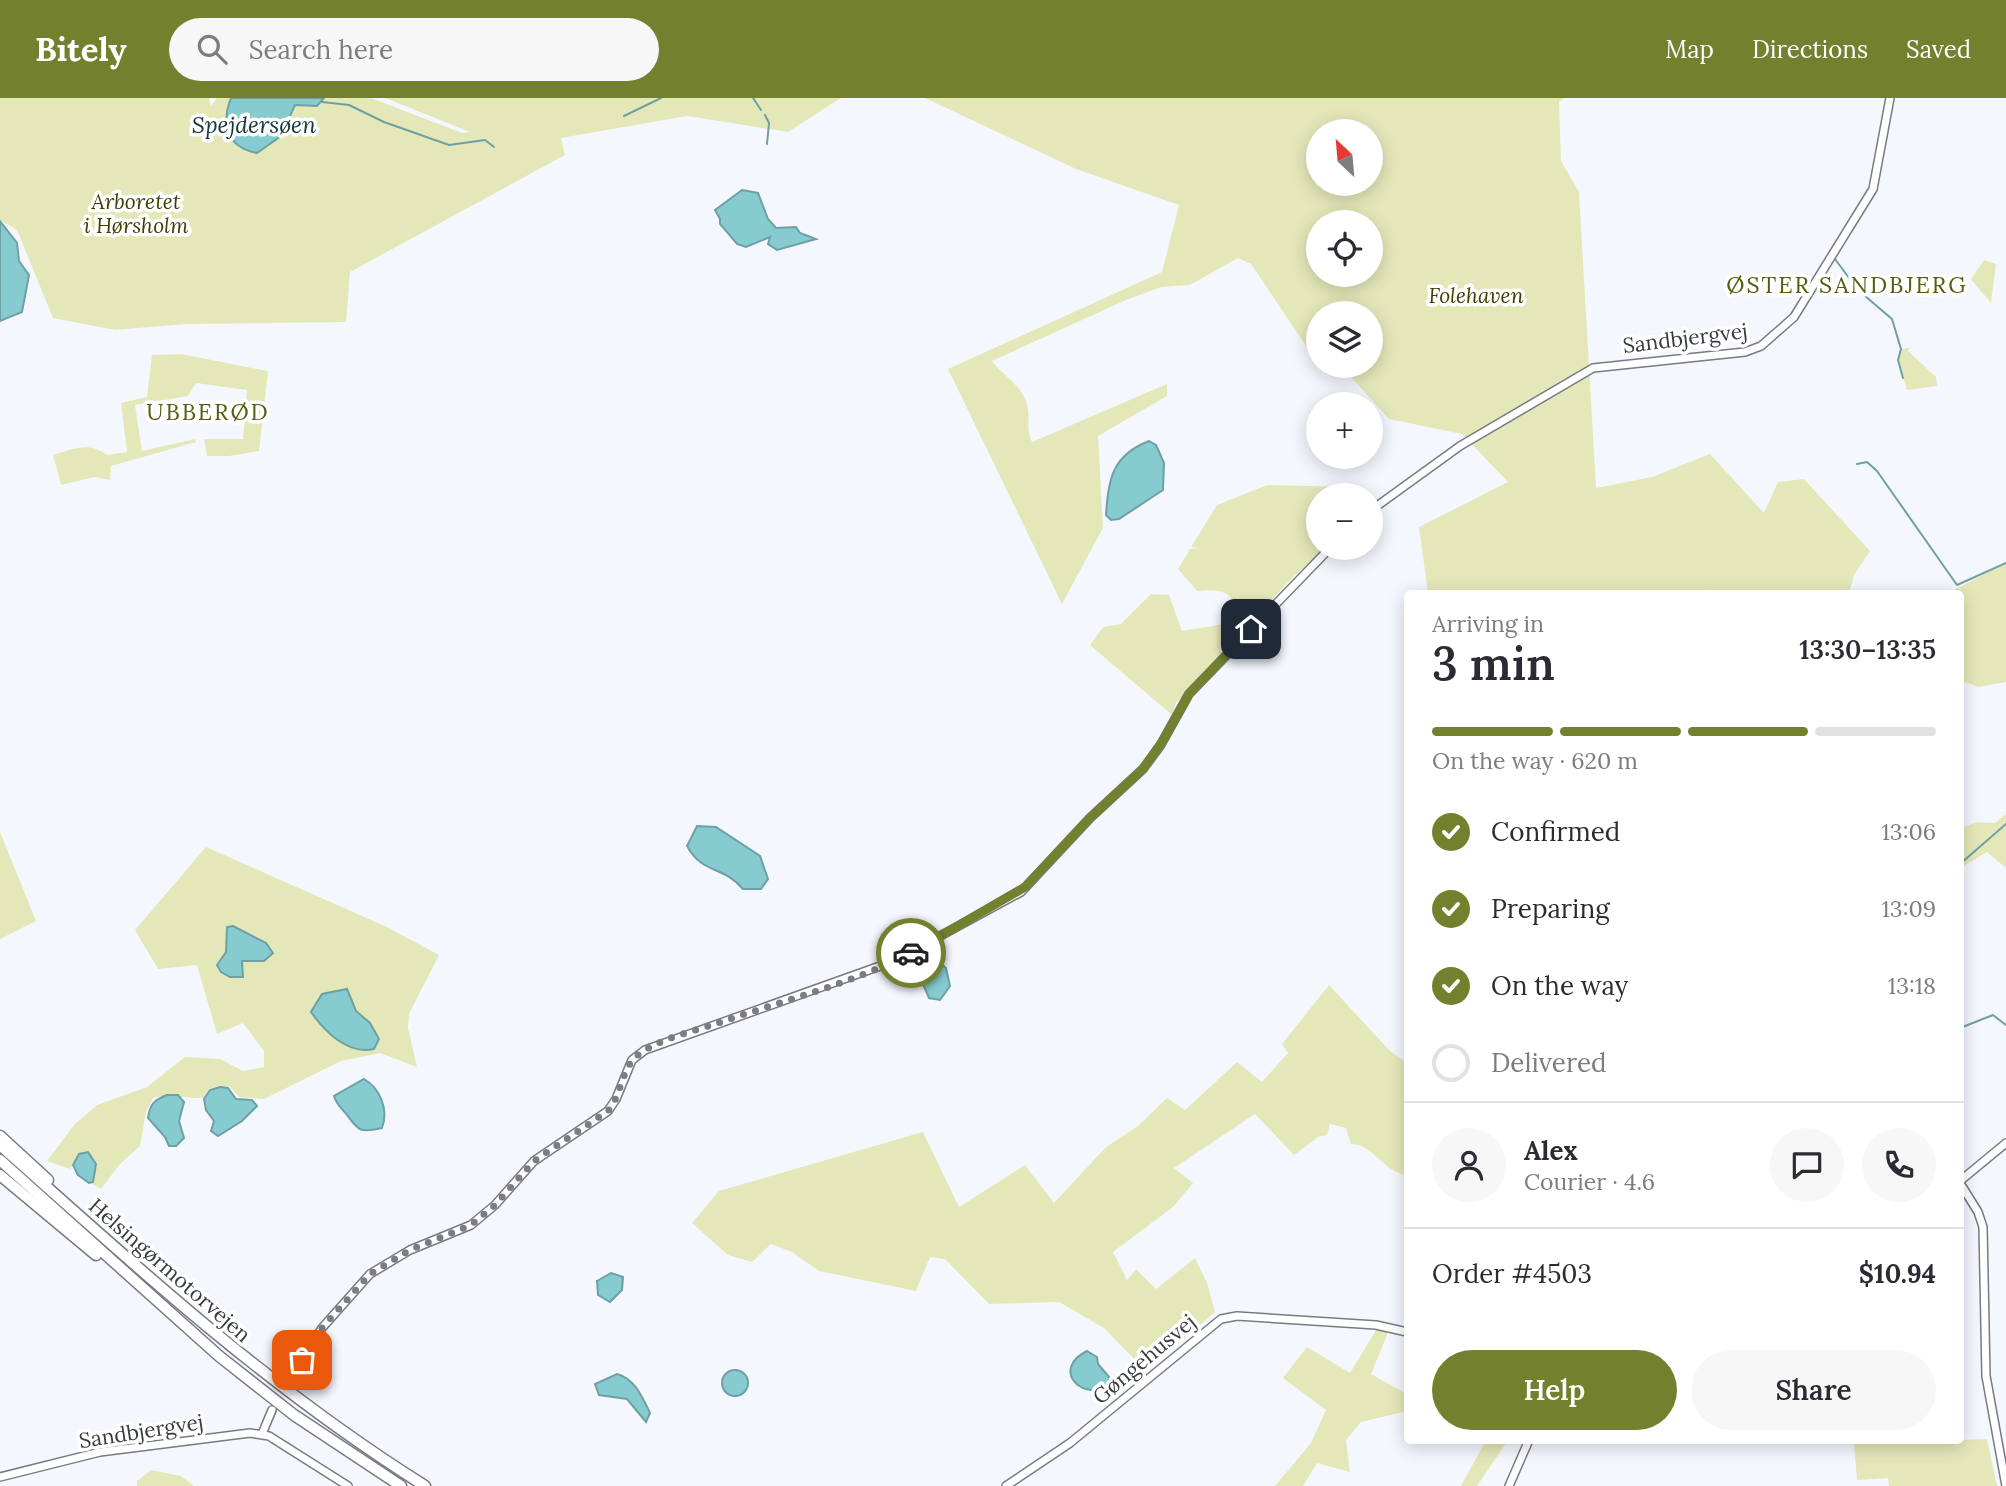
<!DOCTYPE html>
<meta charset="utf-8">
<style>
body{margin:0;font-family:Lora,serif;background:#f7f7f7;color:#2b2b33;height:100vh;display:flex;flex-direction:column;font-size:26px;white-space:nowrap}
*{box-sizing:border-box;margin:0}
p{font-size:23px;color:#7c7c81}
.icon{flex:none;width:38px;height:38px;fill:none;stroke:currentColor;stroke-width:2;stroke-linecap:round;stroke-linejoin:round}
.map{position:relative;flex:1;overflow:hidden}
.drawer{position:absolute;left:1404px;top:492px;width:560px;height:854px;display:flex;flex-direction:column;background:#fff;border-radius:7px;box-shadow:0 4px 18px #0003}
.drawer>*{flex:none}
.needle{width:46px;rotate:334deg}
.buttons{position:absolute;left:1306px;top:21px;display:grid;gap:14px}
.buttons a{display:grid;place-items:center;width:77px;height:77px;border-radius:50%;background:#fff;box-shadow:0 4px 18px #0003;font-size:35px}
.pin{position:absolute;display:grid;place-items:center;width:60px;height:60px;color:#fff;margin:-30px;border-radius:14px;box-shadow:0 4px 10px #0006}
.courier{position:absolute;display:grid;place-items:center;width:70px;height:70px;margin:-35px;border:5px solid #73812f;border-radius:50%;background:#fff;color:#222;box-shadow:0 2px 9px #0007}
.summary em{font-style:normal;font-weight:600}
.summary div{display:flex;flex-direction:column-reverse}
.summary{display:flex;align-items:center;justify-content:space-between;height:119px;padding:0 28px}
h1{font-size:46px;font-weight:600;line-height:52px}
.bar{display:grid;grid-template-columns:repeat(4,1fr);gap:10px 7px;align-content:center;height:84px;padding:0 28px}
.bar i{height:9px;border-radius:5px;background:#e1e1e2}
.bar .current{background:#73812f}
.bar p{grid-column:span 4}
.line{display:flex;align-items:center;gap:18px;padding:0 28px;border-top:2px solid #e1e1e2}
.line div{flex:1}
.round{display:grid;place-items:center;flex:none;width:74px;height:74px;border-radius:37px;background:#f7f7f7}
ol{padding:0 28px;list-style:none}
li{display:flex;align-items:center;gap:21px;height:77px}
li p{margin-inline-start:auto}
li .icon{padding:7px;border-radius:50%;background:#73812f;color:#fff;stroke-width:4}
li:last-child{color:#7c7c81}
li i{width:38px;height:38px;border:4px solid #e1e1e2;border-radius:50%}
.action{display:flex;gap:14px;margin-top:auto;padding:14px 28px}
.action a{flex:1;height:80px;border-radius:42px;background:#73812f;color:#fff;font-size:28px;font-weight:600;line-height:80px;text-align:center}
.action a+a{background:#f7f7f7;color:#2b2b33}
header{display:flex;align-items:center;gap:42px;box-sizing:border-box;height:98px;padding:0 35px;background:#73812f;color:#fff}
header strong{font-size:33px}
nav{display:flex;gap:38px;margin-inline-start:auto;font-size:24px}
.search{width:490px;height:63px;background:#f7f7f7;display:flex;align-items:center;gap:18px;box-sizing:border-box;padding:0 24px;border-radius:38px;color:#7c7c81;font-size:26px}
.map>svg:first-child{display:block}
.green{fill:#e4e8b9;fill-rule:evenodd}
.water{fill:#85cbcf;stroke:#6ea0a4;stroke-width:2}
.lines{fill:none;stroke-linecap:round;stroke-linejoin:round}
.stream{stroke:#6ea0a4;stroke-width:2}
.tertiary-casing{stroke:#767b84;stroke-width:10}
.motorway-casing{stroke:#767b84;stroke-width:13}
.tertiary{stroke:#fff;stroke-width:7}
.motorway{stroke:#fff;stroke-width:10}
.done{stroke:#7a7e82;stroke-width:7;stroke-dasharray:0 12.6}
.route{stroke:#73812f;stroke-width:9}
.labels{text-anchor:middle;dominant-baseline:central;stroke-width:7;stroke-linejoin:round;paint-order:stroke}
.park-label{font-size:21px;font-style:italic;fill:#3d3f00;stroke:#fff}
.street-label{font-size:21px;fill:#393c40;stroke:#fff}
.water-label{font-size:23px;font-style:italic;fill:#15383a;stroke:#fff}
.neighbourhood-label{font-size:23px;letter-spacing:2px;fill:#535f0f;stroke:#fff}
</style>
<header>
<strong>Bitely</strong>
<div class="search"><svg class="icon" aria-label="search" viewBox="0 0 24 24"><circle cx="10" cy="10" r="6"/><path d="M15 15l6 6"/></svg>Search here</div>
<nav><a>Map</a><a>Directions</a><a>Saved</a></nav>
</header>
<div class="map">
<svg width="2006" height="1388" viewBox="0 0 2006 1388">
<rect width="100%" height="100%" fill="#f4f8fe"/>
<g class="green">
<path d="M0 0H209L211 8 217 0H371L462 35 470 34 385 0H841L788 34 687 18 561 40 565 57 350 174 346 224 186 226 115 232 53 220 17 132 0 122Z"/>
<path d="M925 0H1564L1559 4 1561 63 1579 94 1596 390 1652 379 1710 356 1764 415 1778 384 1804 381 1870 453 1854 477 1849 495H1711L1707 491 1704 495H1428L1419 429 1508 384 1462 336 1389 321 1341 268H1370V215H1318V251L1306 248 1251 166 1238 160 1190 187 1161 189 1126 202 992 263C1004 279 1020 285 1027 306 1031 319 1025 330 1032 344L1167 286V298L1098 338 1103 430 1062 506 948 271 1162 174 1179 107 1076 71ZM1318 33H1370V86H1318ZM1318 124H1370V177H1318Z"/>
<path d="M1984 162 1996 166 1991 205 1971 181Z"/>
<path d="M1910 250 1908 253 1936 279 1937 288 1907 292 1898 262 1901 251Z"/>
<path d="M181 256 268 273 259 353 229 358H207L204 341H243L247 292 196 285 188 298 135 307 142 353 195 341 196 344 111 368 110 382 94 379 61 387 53 357C73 351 89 343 107 357L127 354 121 305 147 299 152 257Z"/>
<path d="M1267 387 1347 389 1356 397H1318V450H1325L1292 480 1176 605 1172 617 1090 547 1103 529 1121 526 1151 496 1169 497 1182 533 1231 525 1236 507C1227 490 1215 492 1197 493L1178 471 1190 451 1200 450 1191 449 1217 407Z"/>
<path d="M2006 465V584L1978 589 1960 582V495H1948Z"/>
<path d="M2006 716V770L1987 754 1960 770V731L1976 724 1995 725Z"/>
<path d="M0 734 36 823 0 841Z"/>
<path d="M206 749 387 829 439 857 409 916 408 930 417 969 380 955 341 963 264 1001 239 999 229 988 210 990 203 1000C184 1001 172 995 153 1000L146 1014 140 1048 120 1066 101 1091 92 1086 93 1064 83 1053 70 1071 47 1063 75 1026 97 1007 147 989 185 959 220 961 243 973 264 969V953L243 925 217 936 197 867 158 871 135 832Z"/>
<path d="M1329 887 1390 953 1407 965V1077C1383 1074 1373 1046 1351 1046L1346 1030 1330 1026 1327 1037 1318 1039 1294 1057 1255 1016 1174 1070 1193 1085 1173 1109 1113 1154 1127 1182 1136 1171 1156 1191 1195 1160 1207 1185 1215 1214 1146 1273 1104 1230 1059 1204 989 1206 945 1161 930 1159 916 1193 819 1173 792 1154 771 1146 752 1164 728 1157 692 1125 719 1093 923 1034 959 1109 1025 1067 1054 1105 1106 1049 1138 1028 1167 1000 1185 1012 1237 964 1262 984 1288 955 1282 946Z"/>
<path d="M1376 1232 1387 1233V1237L1371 1276 1407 1296V1313L1361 1324 1346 1342 1350 1374 1317 1365 1303 1388H1275L1311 1345 1326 1312 1283 1280 1307 1249 1350 1275Z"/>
<path d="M1987 1341 1997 1388H1889L1888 1380 1857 1382 1854 1346Z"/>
<path d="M1486 1342H1508L1477 1388H1461Z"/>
<path d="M151 1372 181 1378 194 1388H137V1383Z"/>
</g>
<g class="water">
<path d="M231 0H324L317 8 295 7 281 38 257 55C226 49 221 26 231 0Z"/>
<path d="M742 92 758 95 768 121 776 130 796 129 800 135 816 141 777 152 768 146 770 139 746 149 737 146 720 126V121L715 112Z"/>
<path d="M0 123 17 145 19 163 29 177 22 214 0 223Z"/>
<path d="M1149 343 1156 347 1164 365 1163 392 1119 421 1111 422 1106 417C1108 380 1113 357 1149 343Z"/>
<path d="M697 728 716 729 760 758 768 781 761 791H743C723 767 703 777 687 748Z"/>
<path d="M233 828 266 845 273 855 264 863H242L243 879H230L221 874 217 867 226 854 227 829Z"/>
<path d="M934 860 946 870 950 888 940 902 929 900 923 886 924 869Z"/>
<path d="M347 891 356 913 370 925 379 941 374 951C348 957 325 934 311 914L322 896Z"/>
<path d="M364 981C380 990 389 1012 382 1030 360 1035 359 1033 347 1017 341 1009 337 1008 334 998Z"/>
<path d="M220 989 228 990 236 1001 252 1002 257 1008 242 1023 218 1038 211 1033 214 1023 206 1012 204 1001 210 992Z"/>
<path d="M167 997H178L184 1004 179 1023 184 1040 176 1048H169L165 1039 148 1020C150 1006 154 1002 167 997Z"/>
<path d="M88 1054 96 1066 93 1084 89 1085 78 1077 73 1067 79 1056Z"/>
<path d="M611 1175 623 1179 622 1192 610 1204 598 1197 597 1183Z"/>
<path d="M1087 1253 1097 1259 1098 1266 1110 1280 1108 1290C1077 1301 1053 1270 1087 1253Z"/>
<circle cx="735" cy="1285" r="13"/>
<path d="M617 1276C635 1281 642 1299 650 1315L646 1324 627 1301 599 1297 595 1286Z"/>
</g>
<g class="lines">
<g class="stream">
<path d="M753 0 761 12"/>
<path d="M322 4 349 7 384 24 449 47 485 42 494 49"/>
<path d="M765 17 769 25 767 46"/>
<path d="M624 18 661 0"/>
<path d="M1835 161 1858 192 1892 221 1901 251 1898 262 1903 280"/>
<path d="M1857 366 1867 364 1877 373 1957 487 2006 465"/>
<path d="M1960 766 2006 726"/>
<path d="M1960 930 1993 917 2006 927"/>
</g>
<g class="tertiary-casing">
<g id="tertiary">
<path d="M1370 413 1460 348 1593 270 1745 254 1761 248 1794 219 1873 91 1890 0"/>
<path d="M1960 1083 2006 1045"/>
<path d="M1960 1085 1978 1114 1983 1129 1986 1278 2006 1388"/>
<path d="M289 1283 322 1230 370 1176 410 1152 471 1127 495 1107 534 1063 608 1013 616 1001 632 962 645 952 894 863 1021 794 1090 720 1143 671 1160 648 1189 596 1330 450"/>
<path d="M262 1336 272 1312"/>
<path d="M0 1379 100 1354 250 1335 269 1338 348 1388"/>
<path d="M1006 1388 1070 1345 1221 1221 1237 1218 1376 1227 1407 1234"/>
<path d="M1509 1388 1529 1342"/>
</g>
</g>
<g class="motorway-casing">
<g id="motorway">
<path d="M0 1038 48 1082"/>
<path d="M0 1047C136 1169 270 1291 425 1388"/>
<path d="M0 1062 219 1258 294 1317 401 1388"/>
<path d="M0 1077 96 1157"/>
</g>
</g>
<use href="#tertiary" class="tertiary"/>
<use href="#motorway" class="motorway"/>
</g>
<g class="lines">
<path class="done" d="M302 1262 322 1230 370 1176 410 1152 471 1127 495 1107 534 1063 608 1013C622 997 621 970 638 957 660 940 692 934 718 925 782 903 850 886 911 855"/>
<path class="route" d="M911 855 1025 789 1090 720 1143 671 1164 641 1189 596 1251 531"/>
</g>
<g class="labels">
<g class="park-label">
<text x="136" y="103">Arboretet<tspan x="136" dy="24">i Hørsholm</tspan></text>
<text x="1476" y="197">Folehaven</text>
</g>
<g class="street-label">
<text transform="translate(1685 240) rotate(-7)">Sandbjergvej</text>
<text transform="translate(170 1172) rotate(41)">Helsingørmotorvejen</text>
<text transform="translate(1144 1261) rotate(-40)">Gøngehusvej</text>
<text transform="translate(141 1333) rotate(-9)">Sandbjergvej</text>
</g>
<g class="water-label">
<text x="254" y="26">Spejdersøen</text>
</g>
<g class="neighbourhood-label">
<text x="1847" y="186">ØSTER SANDBJERG</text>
<text x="208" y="313">UBBERØD</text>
</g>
</g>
</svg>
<div class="buttons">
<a><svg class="needle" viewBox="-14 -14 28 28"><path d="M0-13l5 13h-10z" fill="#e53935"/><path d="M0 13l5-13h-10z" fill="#7c7c81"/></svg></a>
<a><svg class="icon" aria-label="locate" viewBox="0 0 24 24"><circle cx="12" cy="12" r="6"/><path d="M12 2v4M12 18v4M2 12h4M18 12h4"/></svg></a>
<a><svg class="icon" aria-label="layers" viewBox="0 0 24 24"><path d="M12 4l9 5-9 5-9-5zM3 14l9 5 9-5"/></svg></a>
<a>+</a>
<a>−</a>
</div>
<div class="pin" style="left:302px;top:1262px;background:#ea580c"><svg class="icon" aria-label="bag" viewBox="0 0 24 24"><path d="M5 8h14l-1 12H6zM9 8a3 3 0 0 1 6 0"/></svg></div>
<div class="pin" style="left:1251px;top:531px;background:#1f2937"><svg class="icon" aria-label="home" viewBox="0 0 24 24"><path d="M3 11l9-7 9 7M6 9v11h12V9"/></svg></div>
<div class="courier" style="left:911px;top:855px"><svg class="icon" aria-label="car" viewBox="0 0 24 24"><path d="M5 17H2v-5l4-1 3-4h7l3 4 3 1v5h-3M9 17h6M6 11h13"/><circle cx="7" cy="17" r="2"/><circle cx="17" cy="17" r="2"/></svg></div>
<section class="drawer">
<div class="summary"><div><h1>3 min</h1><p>Arriving in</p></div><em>13:30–13:35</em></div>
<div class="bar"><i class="current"></i><i class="current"></i><i class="current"></i><i></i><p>On the way · 620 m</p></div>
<ol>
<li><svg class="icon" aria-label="check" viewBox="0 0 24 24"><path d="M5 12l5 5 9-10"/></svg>Confirmed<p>13:06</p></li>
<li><svg class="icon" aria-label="check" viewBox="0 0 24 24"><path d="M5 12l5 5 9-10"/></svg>Preparing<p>13:09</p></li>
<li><svg class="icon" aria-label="check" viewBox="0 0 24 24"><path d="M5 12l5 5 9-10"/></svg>On the way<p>13:18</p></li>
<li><i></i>Delivered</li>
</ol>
<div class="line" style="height:126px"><a class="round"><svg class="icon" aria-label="person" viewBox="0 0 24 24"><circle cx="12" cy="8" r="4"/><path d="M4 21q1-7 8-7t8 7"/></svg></a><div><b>Alex</b><p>Courier · 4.6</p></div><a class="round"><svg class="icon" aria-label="chat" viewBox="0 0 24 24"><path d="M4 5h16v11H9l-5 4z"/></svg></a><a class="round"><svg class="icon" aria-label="phone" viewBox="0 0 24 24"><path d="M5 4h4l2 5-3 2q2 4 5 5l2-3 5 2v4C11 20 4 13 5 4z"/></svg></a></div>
<div class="line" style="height:91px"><div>Order #4503</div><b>$10.94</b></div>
<div class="action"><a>Help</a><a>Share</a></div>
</section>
</div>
